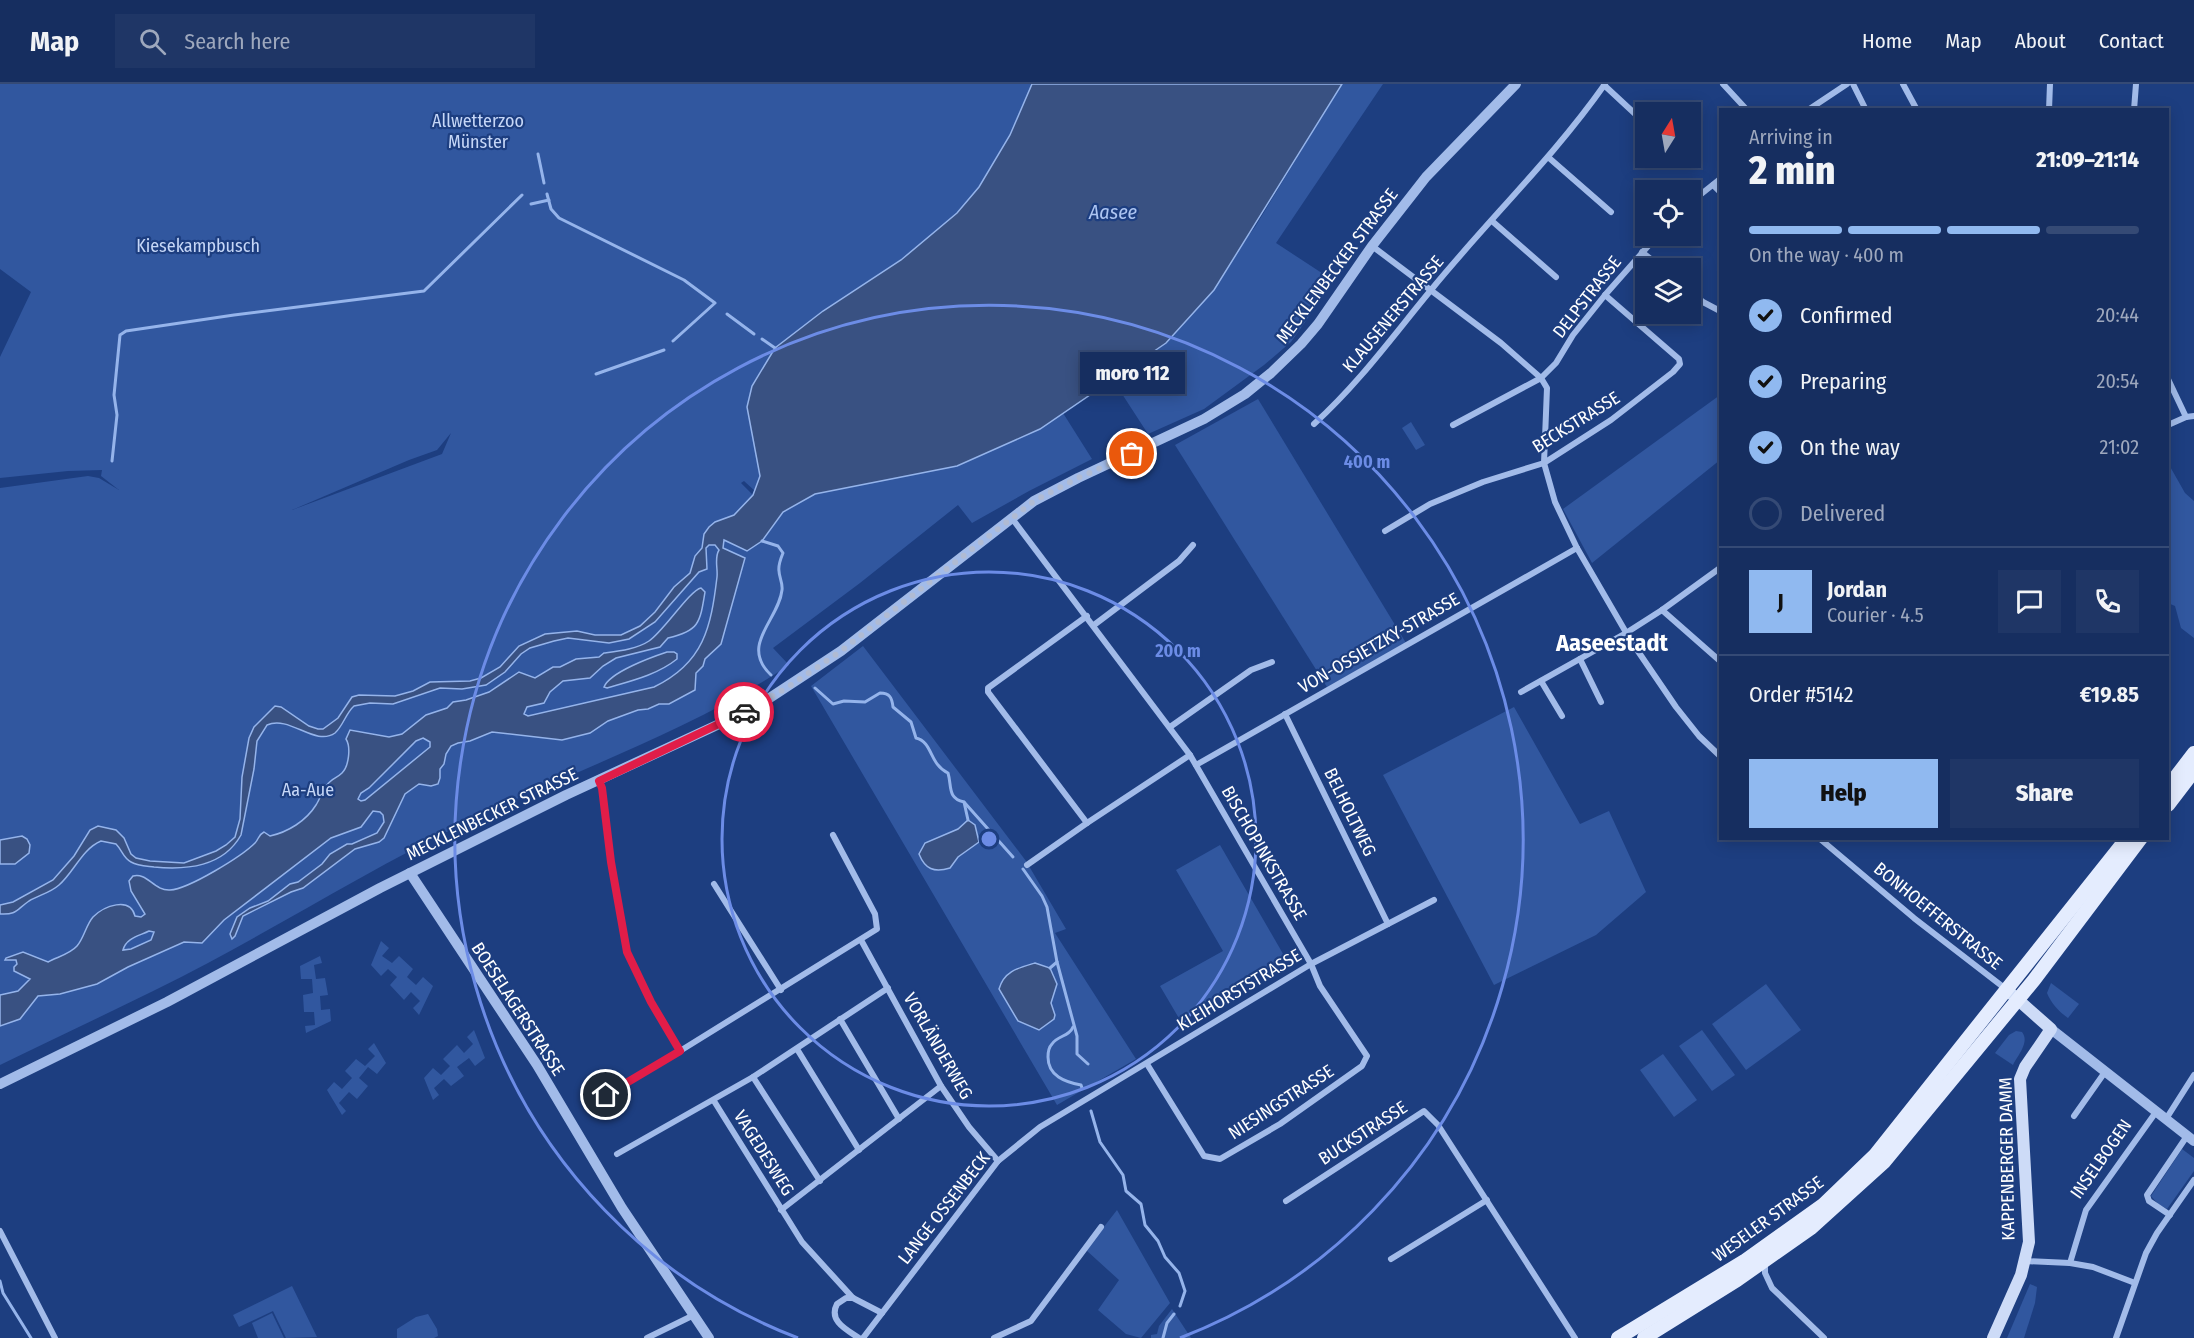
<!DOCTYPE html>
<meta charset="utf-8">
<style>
body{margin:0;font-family:"Fira Sans Condensed",sans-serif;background:#1f3666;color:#f1f3f6;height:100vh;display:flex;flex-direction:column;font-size:22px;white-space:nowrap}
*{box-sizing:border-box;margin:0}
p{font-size:20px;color:#9ea8bd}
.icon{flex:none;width:33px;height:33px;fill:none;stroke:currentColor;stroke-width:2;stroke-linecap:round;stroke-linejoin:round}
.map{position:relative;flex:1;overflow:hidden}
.sheet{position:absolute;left:1719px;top:24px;width:450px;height:732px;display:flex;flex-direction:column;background:#162e60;border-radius:0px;box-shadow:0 3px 15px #0003,0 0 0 2px #354a75}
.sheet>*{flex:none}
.needle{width:39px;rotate:11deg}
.buttons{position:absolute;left:1635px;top:18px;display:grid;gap:12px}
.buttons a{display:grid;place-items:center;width:66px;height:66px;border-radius:0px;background:#162e60;box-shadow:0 3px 15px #0003,0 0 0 2px #354a75;font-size:30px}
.pin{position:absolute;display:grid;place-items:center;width:51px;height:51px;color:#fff;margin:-26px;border:3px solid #fff;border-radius:50%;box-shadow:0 2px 6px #0007}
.courier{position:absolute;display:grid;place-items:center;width:60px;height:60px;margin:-30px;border:4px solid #e11d48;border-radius:50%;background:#fff;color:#222;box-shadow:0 2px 8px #0007}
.bubble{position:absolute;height:42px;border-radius:0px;background:#162e60;box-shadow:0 3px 15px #0003,0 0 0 2px #354a75;font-size:20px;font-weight:800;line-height:42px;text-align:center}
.head em{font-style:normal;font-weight:800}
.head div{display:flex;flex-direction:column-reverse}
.head{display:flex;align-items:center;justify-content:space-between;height:102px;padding:0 30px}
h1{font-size:39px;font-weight:800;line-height:45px}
.bar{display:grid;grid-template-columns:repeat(4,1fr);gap:9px 6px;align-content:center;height:72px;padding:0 30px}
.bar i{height:8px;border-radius:4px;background:#354a75}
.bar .active{background:#90b9f0}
.bar p{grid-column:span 4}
.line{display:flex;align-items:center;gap:15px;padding:0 30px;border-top:2px solid #354a75}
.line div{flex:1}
.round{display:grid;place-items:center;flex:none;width:63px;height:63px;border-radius:0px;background:#1f3666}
ol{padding:0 30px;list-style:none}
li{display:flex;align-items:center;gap:18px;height:66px}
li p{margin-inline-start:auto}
li .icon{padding:6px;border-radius:50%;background:#90b9f0;color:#111;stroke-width:4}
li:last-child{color:#9ea8bd}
li i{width:33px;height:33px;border:3px solid #354a75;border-radius:50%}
.primary-button{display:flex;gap:12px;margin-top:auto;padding:12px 30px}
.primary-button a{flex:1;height:69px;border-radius:0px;background:#90b9f0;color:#111;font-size:24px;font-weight:800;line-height:69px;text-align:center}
.primary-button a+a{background:#1f3666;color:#f1f3f6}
header{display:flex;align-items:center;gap:36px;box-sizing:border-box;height:84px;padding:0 30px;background:#162e60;border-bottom:2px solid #354a75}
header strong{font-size:28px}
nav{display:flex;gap:33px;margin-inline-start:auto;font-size:21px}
.search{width:420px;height:54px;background:#1f3666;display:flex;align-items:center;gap:15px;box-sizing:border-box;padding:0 21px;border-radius:0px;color:#9ea8bd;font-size:22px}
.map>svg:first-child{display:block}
.green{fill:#31579f;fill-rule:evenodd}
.water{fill:#395182;stroke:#95b4eb;stroke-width:1.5;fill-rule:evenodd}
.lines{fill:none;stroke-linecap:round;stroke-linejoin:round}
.stream{stroke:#95b4eb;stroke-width:3}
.minor{stroke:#a2bbe9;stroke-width:6}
.tertiary{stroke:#a2bbe9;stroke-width:10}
.secondary{stroke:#cddbf7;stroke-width:12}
.primary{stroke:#e4ecfe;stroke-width:14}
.done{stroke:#b0bbd3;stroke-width:6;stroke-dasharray:0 10.8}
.route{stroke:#e11d48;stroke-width:8}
.ring{fill:none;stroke:#6c8ce6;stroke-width:3}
.labels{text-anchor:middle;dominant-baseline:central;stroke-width:4.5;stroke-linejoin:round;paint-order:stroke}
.park-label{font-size:18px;fill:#c6d7f7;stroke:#1d3e80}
.street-label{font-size:18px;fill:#fff;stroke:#1d3e80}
.water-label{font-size:20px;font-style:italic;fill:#adc5f1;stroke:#1d3e80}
.district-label{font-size:24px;font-weight:bold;fill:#fff;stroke:#1d3e80}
.centre{fill:#6c8ce6;stroke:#1d3e80;stroke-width:3}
.ring-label{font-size:18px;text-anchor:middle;font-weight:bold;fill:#6c8ce6;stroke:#1d3e80;stroke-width:4.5;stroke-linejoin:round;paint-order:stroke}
</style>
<header>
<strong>Map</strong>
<div class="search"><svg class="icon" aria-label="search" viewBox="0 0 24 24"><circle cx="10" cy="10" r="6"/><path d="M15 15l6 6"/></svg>Search here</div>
<nav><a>Home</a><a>Map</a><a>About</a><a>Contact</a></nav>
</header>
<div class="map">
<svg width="2194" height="1254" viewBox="0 0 2194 1254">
<rect width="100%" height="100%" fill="#1d3e80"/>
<g class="green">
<path d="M0 0H1032L1010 51 979 103 957 129 901 176 823 227 775 264 752 302 760 392 755 407 744 397 741 399 753 411 783 428 815 410 957 382 1040 345 1063 329 1092 375 1029 407 972 439 958 421 860 499 773 564 789 581C690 648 574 686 467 738 378 781 294 833 208 879 140 915 69 947 0 981V404L88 392 99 394 119 406 101 392 102 386 68 387 0 394V273L31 208 0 185ZM451 349 442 370 292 426 409 376 437 366Z"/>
<path d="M1342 0H1383L1276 159 1334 197 1291 258 1264 281 1204 325 1148 350 1113 296 1166 259 1255 143Z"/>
<path d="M1720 311V376L1592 479 1563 425Z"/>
<path d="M1258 315 1406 559 1327 603 1175 361Z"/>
<path d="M1411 338 1425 361 1416 366 1402 344Z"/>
<path d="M2168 379 2185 409 2194 417V554L2181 544 2175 522 2168 519Z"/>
<path d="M863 562 1026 777 1066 845 1055 849 1136 975 1057 1021 811 602Z"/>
<path d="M1514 623 1580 740 1609 727 1646 808 1596 851 1494 901 1383 691Z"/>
<path d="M1220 761 1286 875 1180 936 1160 902 1223 867 1176 786Z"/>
<path d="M381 857 389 864 382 872 392 879 399 872 413 885 407 893 416 901 423 893 433 902 419 931 413 924 420 917 411 908 404 916 390 901 397 893 388 885 381 892 371 881Z"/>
<path d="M320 872 322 879 314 881 316 895 325 894 328 911 320 912 321 926 330 925 331 937 306 949 305 942 315 941 314 928H304L303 911 313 909 312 895H301L300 882Z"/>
<path d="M2051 899 2079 920 2068 934C2059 928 2051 919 2047 909Z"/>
<path d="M1766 900 1801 946 1746 986 1712 940Z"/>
<path d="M474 946 485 974 475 982 469 974 457 983 464 992 451 1002 444 995 434 1004 439 1011 433 1016 424 994 433 984 441 991 450 982 443 975 457 961 464 969 473 960 467 953Z"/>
<path d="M1702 946 1735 991 1712 1007 1679 962Z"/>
<path d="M2016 947 2022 948C2030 958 2018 971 2013 981L1995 969 2009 951Z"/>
<path d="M374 959 386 979 377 990 368 983 359 994 368 1002 357 1015 349 1008 339 1019 346 1027 342 1031 327 1006 334 998 342 1005 352 994 345 987 356 975 365 982 375 972 368 965Z"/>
<path d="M1663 970 1697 1016 1674 1033 1640 986Z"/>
<path d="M2182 1065 2194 1074V1087L2167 1125 2158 1120 2151 1112Z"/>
<path d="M1117 1126 1170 1219 1141 1254 1126 1250 1098 1226 1119 1196 1086 1166Z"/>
<path d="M2030 1200 2037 1203 2035 1219 2024 1254H2007Z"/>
<path d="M292 1202 317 1253 286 1254 273 1227 239 1243 233 1231Z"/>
<path d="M1172 1225 1191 1254H1151V1251L1157 1250 1159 1242Z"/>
<path d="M272 1229 284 1254H258L252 1239Z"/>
<path d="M428 1230 437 1245 438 1252 434 1254H397V1245L416 1233Z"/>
</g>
<g class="water">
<path d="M1032 0H1342L1214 206 1166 259 1040 345 957 382 815 410 783 428 762 457 747 467 724 456 723 464 745 474 721 560 705 575 703 582 696 589 695 606 669 620H659L648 625 638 626 608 637 590 649 562 656 492 648 470 657 458 659 451 662 446 670 444 680 440 685V694L438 700 431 702 419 700 405 710 384 754 379 758 355 765 303 804 291 808 243 832 235 852 232 855 230 850 237 833 250 824 268 817 290 800 298 798 322 780 330 770 347 760H352L377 749 384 738 383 731 380 728 373 727 361 743 331 754 224 836 202 859 184 858 128 883 97 900 60 910 38 912 20 935 0 942V911L18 907 30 895 14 887V883L17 880 16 876H5L6 874 23 868 48 878C57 873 70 870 77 862 84 854 86 841 93 833 104 822 130 812 135 832L141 833 145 830 131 807 129 797 133 792C147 788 154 807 170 806 189 805 242 772 255 759 259 755 258 751 264 748L270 752C288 748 306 737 316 721 320 715 322 707 327 701 331 695 337 694 342 689 349 682 351 663 346 655L350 646 389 653 402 650 426 631 447 624 453 618 466 616 489 608 519 588 535 594 553 583H560L576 575 599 573 604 569C619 567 637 565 649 557 663 548 690 506 701 504L705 508C700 539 699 547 668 554L660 563 616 574 603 582 590 594 563 597 550 608 544 619 527 623 524 630 528 632 654 603C704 579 711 543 717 493 718 484 714 474 719 466L715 461H709L706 464 707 485 699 488 655 538 629 555 609 559 568 554 554 557 530 564 521 570 505 588 486 601 462 605 440 604 393 620 370 619 354 622C346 629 343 642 335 649 315 663 290 631 267 641L257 657 254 685 241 751C223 783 187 786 154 783 146 782 138 782 131 778 123 774 122 766 116 760L101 757C82 765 74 788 59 801 50 809 39 811 29 817 16 826 17 831 0 830V821L13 818 53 796 74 772 90 746 98 742 116 746 124 754 131 770 136 774 150 777 184 779 216 767 226 761 235 753 240 735 242 693 249 654 254 643 275 622 281 623 309 642 318 645H323L338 634 352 613 359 611 395 612 413 607 430 598 470 597 481 594 500 583 519 562 545 550 577 547 595 551H621L640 542 655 528 674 503 690 489 695 472 702 464 704 450 709 443 715 438 734 431 753 411 760 392 747 323 752 302 775 264 823 227 901 176 957 129 979 103 1010 51ZM423 654 430 658V663L365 716 361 717 358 715 361 709 369 704 416 657ZM149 847 154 848 151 856 131 865 123 866C126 854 139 852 149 847Z"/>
<path d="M667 568H674L677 570V575C657 591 631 597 607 604L604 603C610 588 652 573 667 568Z"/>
<path d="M968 736 975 741 979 758 958 773 950 784C934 789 925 785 919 770L925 759 958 745Z"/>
<path d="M22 752 27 755 30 761 29 769 15 780H0V756Z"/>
<path d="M1035 879 1050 884 1057 900 1051 919 1055 931 1054 935 1039 946 1018 937 999 905C1004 887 1018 884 1035 879Z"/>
</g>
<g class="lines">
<g class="stream">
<path d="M538 70 544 99"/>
<path d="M547 110 551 125 559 134 684 196 715 219 673 257"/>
<path d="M531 120 549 116"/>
<path d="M727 230 754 250"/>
<path d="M762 255 775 264"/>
<path d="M596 290 664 266"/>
<path d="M112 377 117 331 114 311 120 251 126 247 234 231 424 207 522 111"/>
<path d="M762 457 778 462 783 469C781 474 778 481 779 487 779 493 783 499 782 506 779 536 739 561 771 591"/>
<path d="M815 604 833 620 844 617 865 618 880 609C890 609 892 614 893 623L911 638 916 654C933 658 929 680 948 689 952 702 947 714 964 718L968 736"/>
<path d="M964 718 1013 773"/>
<path d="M1023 785 1042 812 1047 823 1057 878 1077 952V970L1088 980"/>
<path d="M1050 884 1057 878"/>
<path d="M1073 943C1069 953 1058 951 1052 960 1049 963 1048 968 1048 973 1048 992 1065 998 1081 1001L1082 1004"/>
<path d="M1091 1027 1100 1058 1123 1091 1126 1107 1141 1120 1145 1141 1158 1157 1165 1173 1179 1189 1185 1207 1180 1222"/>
<path d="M0 1197 3 1209 31 1254"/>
<path d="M1163 1254 1167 1239 1174 1230"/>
</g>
<g class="minor">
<path d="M1723 0 1747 26"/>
<path d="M1853 0 1866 26"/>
<path d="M1903 0 1917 26"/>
<path d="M1604 1 1646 40"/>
<path d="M1808 26 1847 0"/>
<path d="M2049 26 2050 0"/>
<path d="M2134 26 2136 0"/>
<path d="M1548 73 1611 128"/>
<path d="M1713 101 1720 108"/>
<path d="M1690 119 1720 95"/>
<path d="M1492 137 1556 193"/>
<path d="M1372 162 1501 259 1541 294 1547 304 1544 379 1555 418 1577 464 1631 557 1676 623 1699 652 1720 672"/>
<path d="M1642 168 1662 184"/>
<path d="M1690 208 1703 218 1720 227"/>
<path d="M2168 295 2186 333"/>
<path d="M1314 340C1360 298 1392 253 1431 206 1488 136 1553 74 1605 0"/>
<path d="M1453 341 1541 294 1556 279 1573 251 1605 211 1657 152"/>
<path d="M2168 341 2186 333 2194 332"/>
<path d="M1011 433 1190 671 1311 880 1320 902 1367 972 1362 982 1280 1040 1220 1075 1204 1072 1147 980"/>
<path d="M1385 447 1430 420 1483 398 1544 379 1611 336 1673 288 1680 280 1679 275 1605 211"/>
<path d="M1662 526 1720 577"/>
<path d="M1087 532 988 604V608L1087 739"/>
<path d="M1094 541 1179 477 1193 461"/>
<path d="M1580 575 1601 618"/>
<path d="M1541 597 1562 632"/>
<path d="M1521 608 1626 549 1662 526 1720 484"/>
<path d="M1285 630 1388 840"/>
<path d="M1170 643 1251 586 1272 578"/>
<path d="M1196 681 1577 464"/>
<path d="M599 697 602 703 611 778 627 868 651 918 680 967"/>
<path d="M1819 754 1914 834 2006 905"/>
<path d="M1027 781 1087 739 1190 671"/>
<path d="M714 800 781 906"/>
<path d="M861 856 941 1002 969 1043 998 1077"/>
<path d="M840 935 899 1035"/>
<path d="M797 965 859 1066"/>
<path d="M753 993 820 1097"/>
<path d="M714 1017 802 1158 853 1214 882 1229"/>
<path d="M587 1022 680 967 877 845 875 830 833 751"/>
<path d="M2074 1032 2105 988"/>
<path d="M2166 1035 2194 991"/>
<path d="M617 1070 753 993 888 904"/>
<path d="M1286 1117 1424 1027 1438 1041 1575 1254"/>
<path d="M781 1126 941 1002"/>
<path d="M2170 1131 2149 1117 2147 1111 2187 1052"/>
<path d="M0 1147 55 1254"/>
<path d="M1391 1175 1487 1116"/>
<path d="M1765 1177V1189L1772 1204 1824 1254"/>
<path d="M2025 1177 2070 1179 2093 1183 2135 1199"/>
<path d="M2070 1179 2086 1126 2156 1028"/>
<path d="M853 1214H846L837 1220C828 1237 847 1246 859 1254"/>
<path d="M647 1254 694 1231"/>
<path d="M863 1254 998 1077 1040 1043 1311 880 1434 816"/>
<path d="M994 1254 1031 1237 1101 1143"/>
<path d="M2116 1254 2146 1169 2157 1149 2194 1096"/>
</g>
<g class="tertiary">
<path d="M410 789 537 981 622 1124 709 1254"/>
<path d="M2051 945 2194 1057"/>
<path d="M0 1000 167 918 380 804 566 711 756 623 841 567 1034 417 1078 394 1204 335 1245 310 1271 289 1301 260 1318 240 1372 162 1426 93 1516 0"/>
</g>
<path class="secondary" d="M1993 1254 2021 1191 2029 1158 2020 995 2025 983 2051 945 2007 906"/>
<g class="primary">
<path d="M2168 703 2194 669"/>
<path d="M2168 721 2194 687"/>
<path d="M1618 1254 1746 1176 1823 1121 1875 1071 2127 754"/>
<path d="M1644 1254 1737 1196 1811 1144 1884 1078 2034 896 2141 754"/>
</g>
</g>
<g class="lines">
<path class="done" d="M744 628 788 603 841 567 1034 417 1078 394 1132 370"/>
<path class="route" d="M606 1011 680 967 651 918 627 868 611 778 602 704 599 697 744 628"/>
</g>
<g class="ring">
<circle cx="989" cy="755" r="267"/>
<path d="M798 1254A534 534 0 1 1 1180 1254"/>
</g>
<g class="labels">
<g class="park-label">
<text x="478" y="37">Allwetterzoo<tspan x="478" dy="21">Münster</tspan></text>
<text x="198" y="162">Kiesekampbusch</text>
<text x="308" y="706">Aa-Aue</text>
</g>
<g class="street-label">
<text transform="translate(1337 182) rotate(-53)">MECKLENBECKER STRASSE</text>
<text transform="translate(1587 213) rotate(-52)">DELPSTRASSE</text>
<text transform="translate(1393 230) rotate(-50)">KLAUSENERSTRASSE</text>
<text transform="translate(1576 338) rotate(-32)">BECKSTRASSE</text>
<text transform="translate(1379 559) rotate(-30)">VON-OSSIETZKY-STRASSE</text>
<text transform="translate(1350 728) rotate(64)">BELHOLTWEG</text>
<text transform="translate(492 730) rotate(-26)">MECKLENBECKER STRASSE</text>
<text transform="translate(1264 769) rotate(60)">BISCHOPINKSTRASSE</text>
<text transform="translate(1938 832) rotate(39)">BONHOEFFERSTRASSE</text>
<text transform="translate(1239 906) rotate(-31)">KLEIHORSTSTRASSE</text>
<text transform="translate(518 925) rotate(57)">BOESELAGERSTRASSE</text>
<text transform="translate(938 962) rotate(60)">VORLÄNDERWEG</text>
<text transform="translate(1281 1018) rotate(-33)">NIESINGSTRASSE</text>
<text transform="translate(1363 1049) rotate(-33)">BUCKSTRASSE</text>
<text transform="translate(764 1069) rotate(58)">VAGEDESWEG</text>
<text transform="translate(2007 1075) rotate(-91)">KAPPENBERGER DAMM</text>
<text transform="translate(2101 1075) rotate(-55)">INSELBOGEN</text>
<text transform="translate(944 1124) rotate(-52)">LANGE OSSENBECK</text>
<text transform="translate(1768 1135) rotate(-36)">WESELER STRASSE</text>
</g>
<g class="water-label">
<text x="1113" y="128">Aasee</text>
</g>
<g class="district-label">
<text x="1612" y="559">Aaseestadt</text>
</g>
</g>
<circle cx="989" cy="755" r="9" class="centre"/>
<g class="ring-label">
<text x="1367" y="384">400 m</text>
<text x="1178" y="573">200 m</text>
</g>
</svg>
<div class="buttons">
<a><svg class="needle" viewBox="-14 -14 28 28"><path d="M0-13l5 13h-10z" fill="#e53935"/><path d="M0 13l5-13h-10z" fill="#9ea8bd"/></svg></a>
<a><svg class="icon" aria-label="locate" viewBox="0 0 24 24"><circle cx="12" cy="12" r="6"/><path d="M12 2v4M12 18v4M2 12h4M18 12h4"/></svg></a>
<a><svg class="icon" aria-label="layers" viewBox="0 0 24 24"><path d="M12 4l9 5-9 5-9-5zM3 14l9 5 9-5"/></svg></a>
</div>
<div class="pin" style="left:1132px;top:370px;background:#ea580c"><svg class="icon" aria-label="bag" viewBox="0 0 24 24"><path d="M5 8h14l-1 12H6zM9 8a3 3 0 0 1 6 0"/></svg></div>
<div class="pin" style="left:606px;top:1011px;background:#1f2937"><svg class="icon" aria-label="home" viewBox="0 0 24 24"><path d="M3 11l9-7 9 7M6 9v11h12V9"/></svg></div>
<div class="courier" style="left:744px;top:628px"><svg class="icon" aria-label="car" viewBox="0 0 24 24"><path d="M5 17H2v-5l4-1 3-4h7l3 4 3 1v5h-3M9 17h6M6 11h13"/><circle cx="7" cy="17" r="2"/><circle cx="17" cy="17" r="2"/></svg></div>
<div class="bubble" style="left:1080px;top:268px;width:105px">moro 112</div>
<section class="sheet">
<div class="head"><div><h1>2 min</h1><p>Arriving in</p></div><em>21:09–21:14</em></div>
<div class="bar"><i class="active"></i><i class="active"></i><i class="active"></i><i></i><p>On the way · 400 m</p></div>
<ol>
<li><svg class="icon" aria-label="check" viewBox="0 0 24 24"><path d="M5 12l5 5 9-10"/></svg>Confirmed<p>20:44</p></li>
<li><svg class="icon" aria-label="check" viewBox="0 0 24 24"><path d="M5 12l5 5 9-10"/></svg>Preparing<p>20:54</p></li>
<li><svg class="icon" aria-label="check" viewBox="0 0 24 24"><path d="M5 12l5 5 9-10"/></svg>On the way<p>21:02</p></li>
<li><i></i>Delivered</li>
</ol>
<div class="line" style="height:108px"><b class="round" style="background:#90b9f0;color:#111">J</b><div><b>Jordan</b><p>Courier · 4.5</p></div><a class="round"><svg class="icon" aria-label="chat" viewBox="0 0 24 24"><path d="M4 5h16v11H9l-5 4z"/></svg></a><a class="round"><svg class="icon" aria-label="phone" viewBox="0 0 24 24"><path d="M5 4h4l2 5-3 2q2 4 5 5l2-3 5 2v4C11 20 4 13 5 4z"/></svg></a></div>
<div class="line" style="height:78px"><div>Order #5142</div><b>€19.85</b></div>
<div class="primary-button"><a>Help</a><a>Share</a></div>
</section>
</div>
